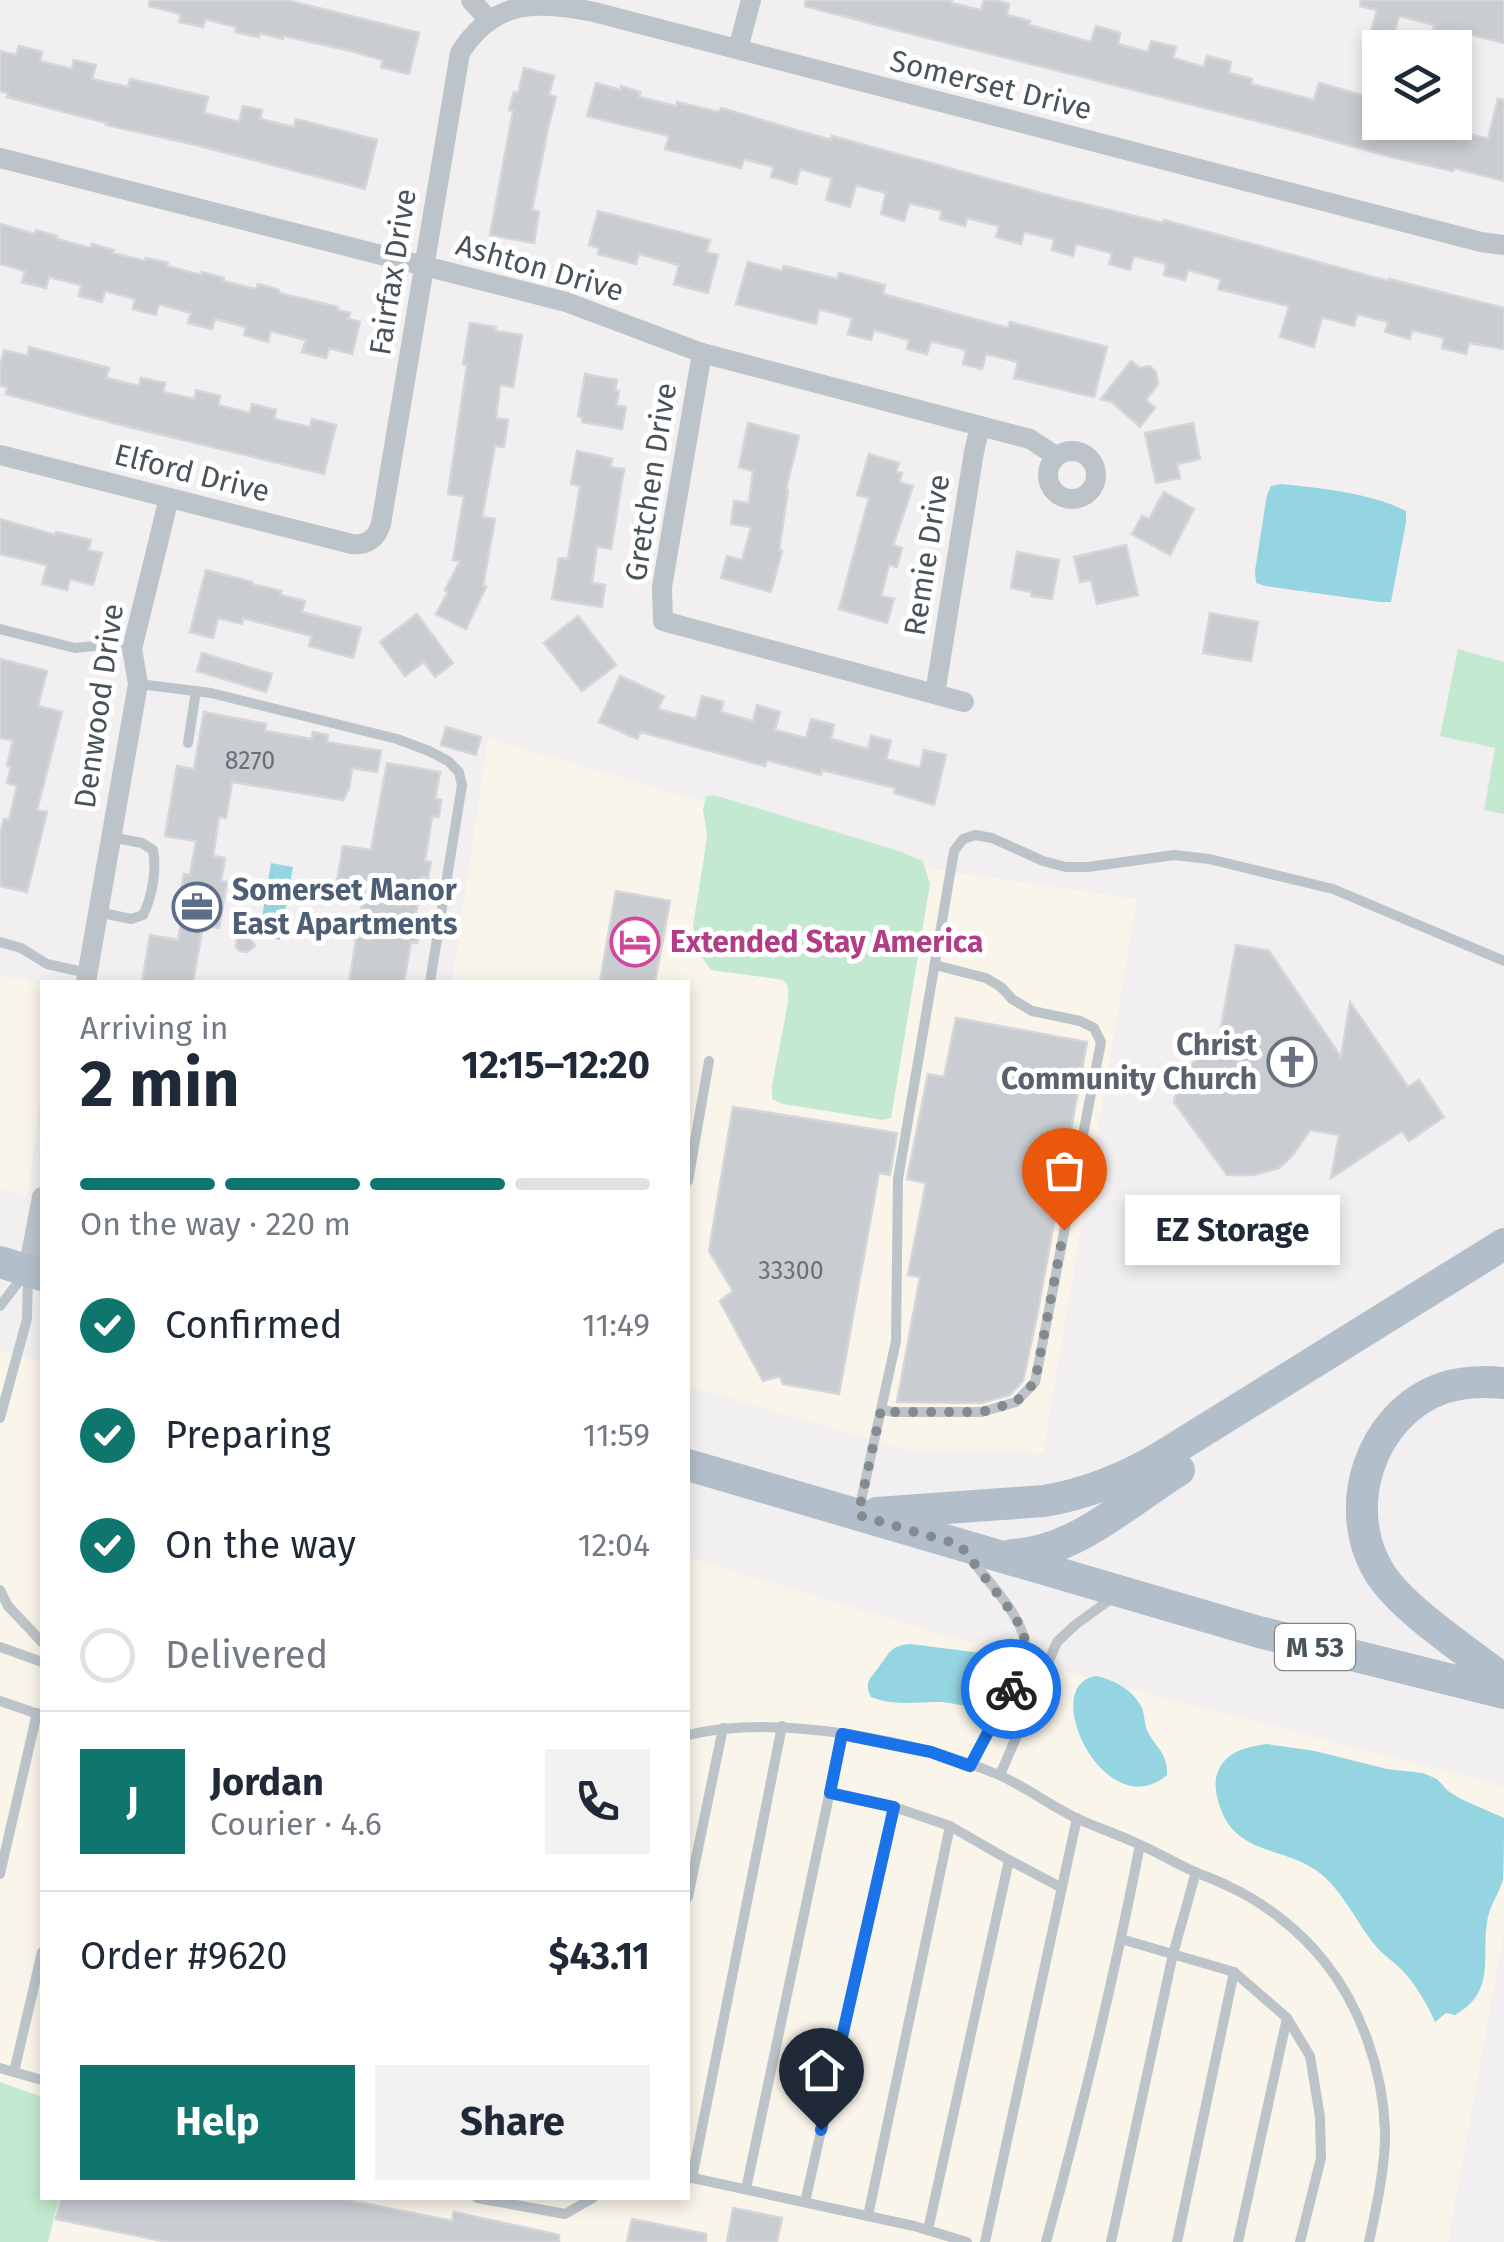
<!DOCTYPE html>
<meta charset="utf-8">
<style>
body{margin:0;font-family:"Fira Sans",sans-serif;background:#f2f2f3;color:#1f2937;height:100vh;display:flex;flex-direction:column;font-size:38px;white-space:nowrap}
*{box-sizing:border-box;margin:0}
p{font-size:32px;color:#747a83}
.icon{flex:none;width:55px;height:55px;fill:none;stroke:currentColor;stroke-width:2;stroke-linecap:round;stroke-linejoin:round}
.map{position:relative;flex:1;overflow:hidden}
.side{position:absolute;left:40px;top:980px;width:650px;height:1220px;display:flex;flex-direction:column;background:#fff;border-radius:0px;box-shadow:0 5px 15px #0003}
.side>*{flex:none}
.tools{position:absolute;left:1362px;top:30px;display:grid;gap:20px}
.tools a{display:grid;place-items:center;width:110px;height:110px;border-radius:0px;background:#fff;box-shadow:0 5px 15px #0003;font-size:50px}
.pin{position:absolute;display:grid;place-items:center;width:85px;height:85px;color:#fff;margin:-102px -42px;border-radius:50% 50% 50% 0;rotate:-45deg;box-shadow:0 0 10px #0007}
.pin .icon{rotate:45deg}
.courier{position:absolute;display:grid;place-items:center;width:100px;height:100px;margin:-50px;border:8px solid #1a73e8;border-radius:50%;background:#fff;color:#222;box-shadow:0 2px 12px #0007}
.bubble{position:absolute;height:70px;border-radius:0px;background:#fff;box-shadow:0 5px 15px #0003;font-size:32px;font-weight:700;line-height:70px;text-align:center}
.summary em{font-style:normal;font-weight:700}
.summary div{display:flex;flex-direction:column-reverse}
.summary{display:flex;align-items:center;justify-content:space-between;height:170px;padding:0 40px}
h1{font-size:65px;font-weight:700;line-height:75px}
.bar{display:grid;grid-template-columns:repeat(4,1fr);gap:15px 10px;align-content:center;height:120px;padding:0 40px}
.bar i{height:12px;border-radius:8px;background:#e0e1e3}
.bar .current{background:#0f766e}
.bar p{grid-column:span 4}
.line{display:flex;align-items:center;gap:25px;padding:0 40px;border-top:2px solid #e0e1e3}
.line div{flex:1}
.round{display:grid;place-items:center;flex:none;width:105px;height:105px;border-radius:0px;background:#f2f2f3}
ol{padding:0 40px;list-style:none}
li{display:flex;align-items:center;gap:30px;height:110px}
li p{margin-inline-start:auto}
li .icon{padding:10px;border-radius:50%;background:#0f766e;color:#fff;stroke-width:4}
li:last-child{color:#747a83}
li i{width:55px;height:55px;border:5px solid #e0e1e3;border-radius:50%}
.button{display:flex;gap:20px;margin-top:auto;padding:20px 40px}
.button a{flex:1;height:115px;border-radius:0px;background:#0f766e;color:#fff;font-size:40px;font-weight:700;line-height:115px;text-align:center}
.button a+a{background:#f2f2f3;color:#1f2937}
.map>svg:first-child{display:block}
.commercial{fill:#faf5ea}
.green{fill:#c3ead0}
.water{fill:#95d5e1}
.building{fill:#c9ccd1;stroke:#d4d6da;stroke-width:2.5}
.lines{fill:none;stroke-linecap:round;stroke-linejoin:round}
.lane{stroke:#bcc4ca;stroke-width:10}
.street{stroke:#bcc4ca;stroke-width:20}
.primary{stroke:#b2bfca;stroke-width:32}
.done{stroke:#848a8e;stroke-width:10;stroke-dasharray:0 18}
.route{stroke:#1a73e8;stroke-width:12}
.labels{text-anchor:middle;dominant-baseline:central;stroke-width:10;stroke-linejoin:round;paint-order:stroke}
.number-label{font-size:25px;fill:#697178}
.shield{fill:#fff;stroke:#80878c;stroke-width:2.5}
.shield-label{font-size:28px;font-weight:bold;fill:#49535a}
.street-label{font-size:30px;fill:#49535a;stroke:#fff}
.service-label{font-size:30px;font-weight:bold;fill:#4e5e75;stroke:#fff;text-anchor:start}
.hotel-label{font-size:30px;font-weight:bold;fill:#b23c85;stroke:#fff;text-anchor:start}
.worship-label{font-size:30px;font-weight:bold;fill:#5b616d;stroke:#fff;text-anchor:end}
</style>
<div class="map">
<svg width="1504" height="2242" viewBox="0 0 1504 2242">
<rect width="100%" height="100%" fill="#f1efef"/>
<g class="commercial">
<path d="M488 738 932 869 1137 899 1043 1453 918 1451 899 1448 688 1386V982H452Z"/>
<path d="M0 974 42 985V1084L28 1197 0 1189Z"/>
<path d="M0 1350 42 1362V2198H688V1557L1070 1673 1504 1786V1932L1448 2242H0Z"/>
</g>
<g class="green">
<path d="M1458 649 1504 662V814L1484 810 1495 748 1440 736Z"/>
<path d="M714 795 899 851 923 861 930 884 891 1118 883 1120 783 1104 772 1099V1085L788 1003V986L783 980 711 970 702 957 693 926 704 857 707 834 703 810 706 797Z"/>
<path d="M0 2082 42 2097V2198H59L48 2242H0Z"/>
</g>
<g class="water">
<path d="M1281 484C1320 488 1371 493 1406 511V522L1391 602H1380L1265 586 1256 583 1255 571 1267 495 1271 486Z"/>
<path d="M271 863 293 867 280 940 259 936Z"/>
<path d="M911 1644 981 1653C995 1669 989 1691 975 1706 964 1707 954 1703 943 1702 918 1701 896 1707 871 1697 864 1682 870 1679 879 1667 890 1652 891 1645 911 1644Z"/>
<path d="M1097 1676C1116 1681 1133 1690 1142 1708 1145 1716 1144 1724 1148 1732 1156 1748 1168 1753 1167 1775 1105 1828 1036 1683 1097 1676Z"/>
<path d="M1267 1744 1315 1751 1387 1769 1423 1773 1437 1779 1448 1791 1461 1799 1504 1818C1504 1837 1504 1862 1503 1880 1499 1893 1491 1904 1488 1917 1480 1955 1498 1991 1455 2015L1446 2013 1435 2022C1427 2004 1416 1985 1402 1970 1393 1961 1382 1954 1374 1944 1355 1920 1342 1889 1317 1871 1281 1845 1235 1856 1219 1804 1216 1794 1214 1784 1217 1774 1225 1751 1246 1747 1267 1744Z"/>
</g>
<g class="building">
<path d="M150 0H286L419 33 409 74 381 67 383 60 351 51 284 36 283 39 260 33 259 37 235 32 236 27 205 19 203 27 179 22 181 14 149 6Z"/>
<path d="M806 0H952L951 3 981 10 984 0H994L1009 4 1007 15 1030 21 1029 25 1091 42 1096 26 1120 33 1118 44 1148 52 1151 41 1176 47 1173 58 1204 67 1207 56 1231 62 1229 73 1252 79 1251 84 1314 100 1319 83 1380 100V122H1454L1452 129 1488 139 1498 99 1504 100V181L1454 168 1453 171 1395 158 1296 131 896 30 805 6Z"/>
<path d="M1361 0H1504V43L1456 31 1454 40 1432 34 1434 25 1399 16 1393 38 1371 32 1377 10 1360 6Z"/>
<path d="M19 46 42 52 40 61 72 69 74 60 96 65 92 79 128 87 130 79 208 97 204 113 239 122 243 106 262 110 260 119 294 127 296 119 377 140 365 189 196 145 106 125 107 123 7 97 8 93 0 91V51L16 55Z"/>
<path d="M524 68 554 76 549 95 556 97 548 128 532 210 539 212 534 243 490 235 513 111 509 110 514 92 518 93Z"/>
<path d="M596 83 621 90V86L640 92 639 97 676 106 677 102 719 112 721 108 831 140 832 136 1052 196 1163 223 1164 220 1388 281 1389 279 1504 308V349L1469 343 1466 354 1442 348 1444 338 1412 330 1410 339 1385 332 1388 322 1357 314 1354 326 1322 317 1314 347 1280 337 1289 306 1218 289 1221 279 1188 270 1185 280 1164 275 1166 264 1134 256 1130 270 1109 264 1112 253 1076 244 1073 256 1052 250 1054 239 1024 232 1021 244 996 237 999 226 967 218 965 226 940 219 942 211 909 203 904 221 881 214 886 193 856 185 850 207 826 200 832 178 800 169 796 184 771 177 774 167 744 159 741 168 665 149 669 136 587 116Z"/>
<path d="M598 211 710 240 706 252 718 255 708 293 674 284 679 265 639 254 636 264 598 254 599 248 589 245Z"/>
<path d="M0 224 35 234 36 230 57 236V239L91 248 92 244 114 250 113 253 145 261 146 258 168 263 167 266 201 275 202 272 224 278 223 281 256 289 258 284 279 290V293L338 307 337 310 350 313 348 319 360 322 352 354 329 348 326 358 302 352 306 340 271 331 268 342 244 335 246 327 215 319 212 329 188 323 191 313 159 304 156 315 133 309 135 299 105 291 102 302 79 296 81 285 49 277 46 288 22 282 25 271 0 264Z"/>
<path d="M748 262 782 271 784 266 837 279 839 273 885 285 883 294 1008 328 1010 322 1107 347 1094 397 1014 378 1018 362 986 354 982 369 963 364 966 350 931 341 927 354 907 349 909 340 874 330 871 340 848 334 852 318 819 309 816 324 736 304Z"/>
<path d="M470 323 496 327 495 331 522 335 513 387 500 385 496 418 508 420 504 447 495 446 482 517 495 519 483 586 486 587 466 629 436 614 448 592 445 590 460 561 453 560 464 496 448 494 467 365 463 364Z"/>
<path d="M29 347 109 368 106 378 139 386 141 378 165 383 163 392 194 399 196 390 220 396 218 405 250 413 252 404 276 410 274 419 310 427 312 419 336 425 324 474 117 424 6 394 7 387 0 386V366L4 350 28 356Z"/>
<path d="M1131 361 1140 368 1150 366 1156 372 1158 384 1146 400 1155 408 1140 427 1112 402 1101 399Z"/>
<path d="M585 374 617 380 615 390 619 391 616 406 626 407 622 429 582 422V417L578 416Z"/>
<path d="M748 423 799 436 786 489 788 490 779 550 782 551 771 592 721 578 727 556 742 560 751 527 731 524 734 501 749 503 753 471 739 467Z"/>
<path d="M1193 423 1200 459 1177 464 1180 478 1156 483 1145 433Z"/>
<path d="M577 451 612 459 610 467 624 469 611 549 597 546 592 583 605 585 602 607 552 599 559 558 568 559 580 486 571 484Z"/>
<path d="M869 454 899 463 896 472 902 473 899 482 913 486 893 545 902 548 897 567 889 565 881 596 894 599 887 623 839 609 869 498 857 495Z"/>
<path d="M1164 492 1194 509 1170 555 1132 534 1142 516 1149 519Z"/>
<path d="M0 519 55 535 56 532 91 540 88 550 102 553 93 585 70 579 67 590 42 584 47 565 0 554Z"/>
<path d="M1126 545 1138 595 1097 604 1091 580 1080 582 1074 557Z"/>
<path d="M1017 552 1059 560 1052 599 1031 596 1032 592 1011 588Z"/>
<path d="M206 570 252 582V584L281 591 280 595 305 601 302 612 361 628 353 658 309 646 312 636 243 618 242 624 218 618 213 638 190 632Z"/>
<path d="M1210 613 1258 622 1251 661 1203 653Z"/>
<path d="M417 614 453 663 435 677 424 662 405 676 380 642Z"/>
<path d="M578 616 616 665 582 691 544 643Z"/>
<path d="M202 653 272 674 266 692 197 671Z"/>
<path d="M0 659 47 671 38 706 62 712 37 810 47 812 27 892 0 886V835L4 819 9 820 17 786 7 783 11 767 7 766 13 740 0 738Z"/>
<path d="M620 676 664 696 658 709 696 719 702 696 723 702 721 712 753 721 757 705 780 712 775 730 806 738 811 719 834 725 831 739 868 749 871 736 891 741 886 759 920 768 924 750 946 755 934 805 894 793 895 788 822 770 821 775 767 760 765 766 641 732 637 739 599 722Z"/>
<path d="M204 712 266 724 265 731 312 739 313 732 328 735 327 742 381 751 377 772 352 768 349 788 343 800 232 782 226 818 219 817 213 856 225 858 221 881 227 882 219 928 203 925 193 982H142L150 935 178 940 184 908 178 907 184 874 190 875 196 841 165 836 177 766 194 769Z"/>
<path d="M446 727 481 737 476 755 441 745Z"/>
<path d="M387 763 440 772 435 799 441 800 439 817 432 816 425 861 431 862 428 878 422 877 414 926 420 927 417 943 411 942 404 982H349L363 899 335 894 343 846 371 850Z"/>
<path d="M616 891 670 901 655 982H600Z"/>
<path d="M248 935 255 946 247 952 240 951 236 947 237 937Z"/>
<path d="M1236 945 1269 951 1341 1057 1350 1002 1408 1087 1419 1080 1444 1117 1409 1141 1402 1131 1331 1178 1339 1135 1310 1130 1293 1155 1279 1168 1254 1175H1227L1174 1102 1178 1083 1194 1072 1190 1065 1218 1044Z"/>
<path d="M956 1018 1087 1042 1037 1316 1023 1381 1010 1395 981 1403 897 1402 920 1277 908 1275 926 1183 907 1179 928 1074 944 1077Z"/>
<path d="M733 1107 897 1133 890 1175 879 1173 839 1394 783 1384 780 1376 763 1381 720 1301 733 1291 709 1251Z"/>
<path d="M61 2198H338L452 2221 454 2212 559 2235V2242H167L56 2219Z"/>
<path d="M733 2208 782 2218 777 2242H727Z"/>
<path d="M632 2219 706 2234V2242H627Z"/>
</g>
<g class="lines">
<g class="lane">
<path d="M0 629 75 648 112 644 132 649"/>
<path d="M139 684 211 693 397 739 429 751 448 761 459 772 462 785 430 982"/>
<path d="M188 743 196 691"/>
<path d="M98 912 131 919 143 915C152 897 157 870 153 850L142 843 111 837"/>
<path d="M0 942 21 948 47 964 87 973"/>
<path d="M688 1181 709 1061"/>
<path d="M0 1306 24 1275"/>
<path d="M881 1410 894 1412H982L1016 1402 1035 1382 1101 1042 1094 1028 1080 1021 1032 1011 1012 999 1001 987 986 978 935 965"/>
<path d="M0 1418 27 1319 28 1276"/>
<path d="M859 1510 896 1341 898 1179 954 851 963 839 975 835 992 838 1043 861 1066 867H1088L1174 855 1209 859 1333 889 1504 961"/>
<path d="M970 1558C987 1580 1023 1617 1025 1644 1026 1655 1022 1665 1018 1675L971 1766"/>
<path d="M0 1590 8 1606 42 1642"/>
<path d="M0 1647 42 1662"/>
<path d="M0 1701 41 1715"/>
<path d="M688 1735C775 1713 915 1740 999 1775 1026 1787 1051 1806 1078 1819 1096 1827 1116 1834 1134 1842 1155 1851 1175 1863 1195 1872 1207 1877 1219 1881 1230 1887 1265 1903 1300 1931 1324 1961 1361 2007 1383 2071 1385 2130 1386 2164 1376 2209 1369 2242"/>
<path d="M1000 1775 1057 1642 1075 1625 1115 1596"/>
<path d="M830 1793 894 1807 950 1826 1009 1860 1062 1888"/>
<path d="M0 1874 37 1713"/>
<path d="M688 1897 723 1728"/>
<path d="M1121 1939 1234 1972 1287 2018 1310 2056 1320 2117 1321 2158 1300 2242"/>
<path d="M0 2068 42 2080"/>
<path d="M14 2072 42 1952"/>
<path d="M688 2177 914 2226 967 2242"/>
<path d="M692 2178 782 1726"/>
<path d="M746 2189 842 1734"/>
<path d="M477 2198 565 2214 593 2198"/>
<path d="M805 2202 894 1807"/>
<path d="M868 2216 950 1826"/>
<path d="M928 2230 1009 1860"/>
<path d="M985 2242 1077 1818"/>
<path d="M1046 2242C1082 2111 1114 1978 1140 1845"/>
<path d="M1111 2242 1173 1954 1196 1872"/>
<path d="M1177 2242 1234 1972"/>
<path d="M1238 2242 1287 2018"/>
</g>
<g class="street">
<path d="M471 0 487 18"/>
<path d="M738 49 751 0"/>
<path d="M0 158 566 302 702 353 1030 439 1056 456"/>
<path d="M702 353 662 587 663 621 964 702"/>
<circle cx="1072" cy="475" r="24"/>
<path d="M0 455 352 544C367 546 377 538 381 524L460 53C493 0 536 0 594 12L1481 242 1504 245"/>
<path d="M935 694 974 452 980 426"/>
<path d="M86 982 138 684 132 649 169 498"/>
<path d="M28 1270 42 1197"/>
</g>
<g class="primary">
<path d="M0 1262 42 1275"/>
<path d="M1504 1383C1484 1381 1462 1382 1443 1388 1369 1414 1339 1511 1381 1575 1405 1611 1468 1652 1504 1680"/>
<path d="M688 1465 1259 1632 1504 1693"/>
<path d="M877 1513 1044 1501C1086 1494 1124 1479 1161 1457L1504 1244"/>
<path d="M1012 1555C1076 1552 1127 1502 1179 1470"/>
</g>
</g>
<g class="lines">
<path class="done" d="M1011 1689 1023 1662 1025 1652 1024 1632 1010 1610 960 1545 858 1515 881 1410 894 1412H982L1016 1402 1035 1382 1064 1230"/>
<path class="route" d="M821 2130 894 1807 830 1793 842 1734 931 1752 970 1766 1011 1689"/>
</g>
<defs>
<g id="office-ring" transform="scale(2.5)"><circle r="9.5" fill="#fff" stroke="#5c6f8a" stroke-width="1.5"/><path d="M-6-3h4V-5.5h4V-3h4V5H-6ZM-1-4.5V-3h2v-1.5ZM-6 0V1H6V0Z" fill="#5c6f8a"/></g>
<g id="hotel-ring" transform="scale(2.5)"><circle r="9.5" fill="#fff" stroke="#d1479c" stroke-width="1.5"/><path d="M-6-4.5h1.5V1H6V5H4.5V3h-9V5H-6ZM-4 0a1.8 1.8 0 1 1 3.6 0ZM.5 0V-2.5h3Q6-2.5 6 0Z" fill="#d1479c"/></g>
<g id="church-ring" transform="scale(2.5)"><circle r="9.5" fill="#fff" stroke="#6b7280" stroke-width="1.5"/><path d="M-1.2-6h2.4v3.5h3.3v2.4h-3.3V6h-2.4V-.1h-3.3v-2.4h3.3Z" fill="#6b7280"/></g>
</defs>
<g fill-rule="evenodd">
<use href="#office-ring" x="197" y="907"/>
<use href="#hotel-ring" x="635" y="942"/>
<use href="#church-ring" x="1292" y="1062"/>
</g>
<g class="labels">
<g class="number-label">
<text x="250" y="761">8270</text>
<text x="791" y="1271">33300</text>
</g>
<rect class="shield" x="1275" y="1624" width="80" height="46" rx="8"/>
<g class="shield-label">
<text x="1315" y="1647">M 53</text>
</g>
<g class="street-label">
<text transform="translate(991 85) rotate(14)">Somerset Drive</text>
<text transform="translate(540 268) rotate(16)">Ashton Drive</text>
<text transform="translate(393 272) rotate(-81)">Fairfax Drive</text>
<text transform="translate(192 473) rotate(14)">Elford Drive</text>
<text transform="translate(651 482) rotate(-81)">Gretchen Drive</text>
<text transform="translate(927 555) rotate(-81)">Remie Drive</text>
<text transform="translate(99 706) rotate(-82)">Denwood Drive</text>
</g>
<g class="service-label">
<text x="232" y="890">Somerset Manor<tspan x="232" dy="34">East Apartments</tspan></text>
</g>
<g class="hotel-label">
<text x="670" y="942">Extended Stay America</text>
</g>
<g class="worship-label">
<text x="1257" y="1045">Christ<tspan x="1257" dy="34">Community Church</tspan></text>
</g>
</g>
</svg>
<div class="tools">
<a><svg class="icon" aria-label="layers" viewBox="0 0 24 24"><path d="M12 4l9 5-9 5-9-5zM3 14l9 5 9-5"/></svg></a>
</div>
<div class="pin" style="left:1064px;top:1230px;background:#ea580c"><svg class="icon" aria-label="bag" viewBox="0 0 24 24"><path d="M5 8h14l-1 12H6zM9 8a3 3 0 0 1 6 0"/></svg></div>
<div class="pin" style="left:821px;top:2130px;background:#1f2937"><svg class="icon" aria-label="home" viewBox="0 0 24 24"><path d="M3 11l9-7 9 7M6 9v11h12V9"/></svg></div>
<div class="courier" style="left:1011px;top:1689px"><svg class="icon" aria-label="bike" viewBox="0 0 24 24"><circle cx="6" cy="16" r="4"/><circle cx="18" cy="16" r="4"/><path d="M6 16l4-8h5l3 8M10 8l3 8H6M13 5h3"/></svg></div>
<div class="bubble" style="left:1125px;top:1195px;width:215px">EZ Storage</div>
<section class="side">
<div class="summary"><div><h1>2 min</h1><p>Arriving in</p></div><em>12:15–12:20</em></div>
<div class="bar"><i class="current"></i><i class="current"></i><i class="current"></i><i></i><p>On the way · 220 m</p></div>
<ol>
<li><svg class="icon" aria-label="check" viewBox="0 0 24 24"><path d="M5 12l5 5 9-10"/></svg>Confirmed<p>11:49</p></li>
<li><svg class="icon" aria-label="check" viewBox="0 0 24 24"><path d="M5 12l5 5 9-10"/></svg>Preparing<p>11:59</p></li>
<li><svg class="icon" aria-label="check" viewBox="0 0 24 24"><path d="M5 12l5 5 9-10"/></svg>On the way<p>12:04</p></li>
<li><i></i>Delivered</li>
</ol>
<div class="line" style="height:180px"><b class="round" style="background:#0f766e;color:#fff">J</b><div><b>Jordan</b><p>Courier · 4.6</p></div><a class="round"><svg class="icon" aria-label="phone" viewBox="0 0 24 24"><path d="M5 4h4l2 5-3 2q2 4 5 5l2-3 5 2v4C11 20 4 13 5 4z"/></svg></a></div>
<div class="line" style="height:130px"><div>Order #9620</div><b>$43.11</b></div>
<div class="button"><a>Help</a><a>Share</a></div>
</section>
</div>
